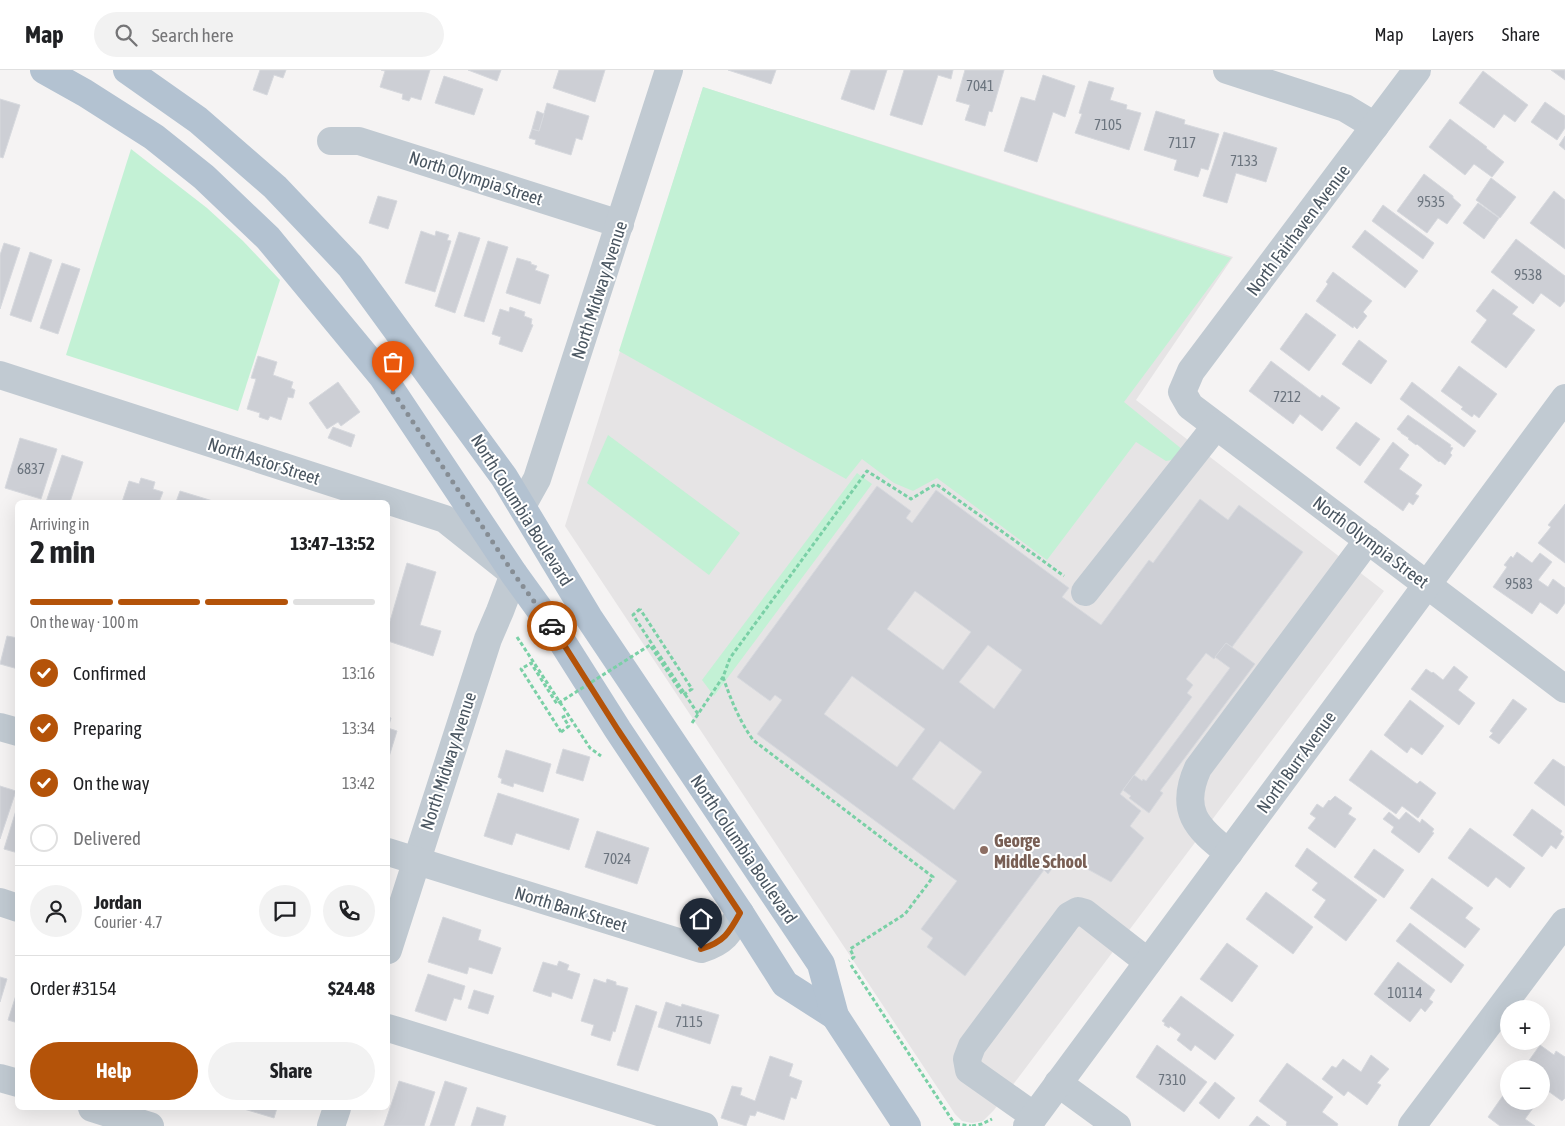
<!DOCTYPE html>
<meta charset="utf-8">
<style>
body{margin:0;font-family:"Asap Condensed",sans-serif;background:#f2f2f2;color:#202124;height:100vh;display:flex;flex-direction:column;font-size:19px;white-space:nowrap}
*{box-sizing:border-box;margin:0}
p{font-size:16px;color:#757577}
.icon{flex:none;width:28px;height:28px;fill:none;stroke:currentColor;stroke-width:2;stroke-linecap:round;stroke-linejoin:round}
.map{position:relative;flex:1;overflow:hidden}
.details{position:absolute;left:15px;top:430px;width:375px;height:610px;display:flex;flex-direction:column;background:#fff;border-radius:8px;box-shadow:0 5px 20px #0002}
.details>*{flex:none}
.controls{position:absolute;left:1500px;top:930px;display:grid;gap:10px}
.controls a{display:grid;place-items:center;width:50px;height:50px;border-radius:50%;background:#fff;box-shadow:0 5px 20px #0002;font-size:25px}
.pin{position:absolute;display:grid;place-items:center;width:42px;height:42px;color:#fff;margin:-51px -21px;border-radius:50% 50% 50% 0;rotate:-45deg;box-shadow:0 0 5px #0007}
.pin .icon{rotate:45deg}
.courier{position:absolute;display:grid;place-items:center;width:50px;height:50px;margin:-25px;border:4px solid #b45309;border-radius:50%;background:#fff;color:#222;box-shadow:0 1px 6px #0007}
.head em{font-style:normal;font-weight:700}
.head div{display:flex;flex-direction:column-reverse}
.head{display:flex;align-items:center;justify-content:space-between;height:85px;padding:0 15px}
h1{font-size:32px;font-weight:700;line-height:38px}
.bar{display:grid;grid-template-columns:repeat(4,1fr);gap:8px 5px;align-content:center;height:60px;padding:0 15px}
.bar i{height:6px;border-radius:4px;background:#e0e0e0}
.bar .active{background:#b45309}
.bar p{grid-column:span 4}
.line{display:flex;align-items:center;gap:12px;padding:0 15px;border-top:1px solid #e0e0e0}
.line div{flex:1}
.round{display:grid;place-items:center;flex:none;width:52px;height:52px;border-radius:26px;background:#f2f2f2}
ol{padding:0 15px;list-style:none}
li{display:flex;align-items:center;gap:15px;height:55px}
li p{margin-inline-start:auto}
li .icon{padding:5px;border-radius:50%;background:#b45309;color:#fff;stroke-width:4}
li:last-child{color:#757577}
li i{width:28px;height:28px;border:2px solid #e0e0e0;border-radius:50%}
.button{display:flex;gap:10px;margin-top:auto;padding:10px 15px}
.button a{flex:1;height:58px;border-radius:30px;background:#b45309;color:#fff;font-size:20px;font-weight:700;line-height:58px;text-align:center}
.button a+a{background:#f2f2f2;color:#202124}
header{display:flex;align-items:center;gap:30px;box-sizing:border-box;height:70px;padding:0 25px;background:#fff;border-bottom:1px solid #e0e0e0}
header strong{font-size:24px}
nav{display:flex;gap:28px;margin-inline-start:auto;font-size:18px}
.search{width:350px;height:45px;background:#f2f2f2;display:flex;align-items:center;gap:12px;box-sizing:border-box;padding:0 18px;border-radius:28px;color:#757577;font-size:19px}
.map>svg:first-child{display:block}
.education{fill:#e6e4e5}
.grass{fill:#c3f1d5}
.building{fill:#cdcfd5;stroke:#d7d9de;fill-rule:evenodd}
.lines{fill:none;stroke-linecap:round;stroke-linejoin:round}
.path{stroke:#7ad0a6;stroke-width:3;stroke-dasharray:4 2.5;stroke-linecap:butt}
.minor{stroke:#c1cad2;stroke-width:28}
.major{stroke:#b3c2d1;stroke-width:28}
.path-bridge{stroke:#7ad0a6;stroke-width:3;stroke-dasharray:4 2.5;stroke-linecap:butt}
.done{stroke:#868d94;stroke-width:5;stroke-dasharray:0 9}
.route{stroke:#b45309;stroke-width:6}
.education-dot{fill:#8d6e63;stroke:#fff;stroke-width:2}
.labels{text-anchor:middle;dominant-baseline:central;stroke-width:4;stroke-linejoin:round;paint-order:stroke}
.number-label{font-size:15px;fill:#6b747e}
.street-label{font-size:18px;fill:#4a5661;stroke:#fff}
.education-label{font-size:18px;font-weight:bold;fill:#785e54;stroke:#fff;text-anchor:start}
</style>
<header>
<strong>Map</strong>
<div class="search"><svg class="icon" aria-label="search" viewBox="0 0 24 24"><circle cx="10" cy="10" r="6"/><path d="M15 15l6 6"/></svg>Search here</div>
<nav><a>Map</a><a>Layers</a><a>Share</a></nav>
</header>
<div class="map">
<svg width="1565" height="1056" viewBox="0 0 1565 1056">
<rect width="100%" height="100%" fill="#f5f3f3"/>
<path class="education" d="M703 17 1233 187 1136 330 1384 521 994 1040 983 1051 972 1053 962 1051 955 1044 565 456Z"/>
<g class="grass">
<path d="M703 17 1231 188 1124 332 1183 380 1172 390 1166 391 1136 372 1047 490 937 408 913 421 894 413 862 389 846 409 619 281Z"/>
<path d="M131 79 207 138 243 171 280 210 238 341 66 285Z"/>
<path d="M608 365 740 463 709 505 587 413Z"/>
<path d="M857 403 872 414 714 626 702 610Z"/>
</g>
<g class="building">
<path d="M260 0H286L283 8 274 5 267 25 253 20Z"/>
<path d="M381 0H430L421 30 411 27 409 31 402 29 403 24 380 17 385 1Z"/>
<path d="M468 0H501L497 11Z"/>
<path d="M559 0H605L595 32 553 18Z"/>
<path d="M728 0H776L771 14Z"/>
<path d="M851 0H887L874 40 841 29Z"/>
<path d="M904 0H953L951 9 938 5 922 55 890 45Z"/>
<path d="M965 0H1004L992 42 989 41 985 56 965 50 970 35 956 31Z"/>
<path d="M1551 0H1565V10Z"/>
<path d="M1483 1 1528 35 1515 52 1504 44 1494 58 1459 33Z"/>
<path d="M1043 5 1075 16 1065 47 1053 42 1037 92 1004 81 1021 27 1035 31Z"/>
<path d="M444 6 483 19 474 45 435 33Z"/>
<path d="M1089 11 1114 18 1110 30 1127 35 1126 39 1141 43 1129 80 1075 63 1082 44 1079 43Z"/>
<path d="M0 29 20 35 3 88 0 87Z"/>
<path d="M1545 32 1565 46V58L1557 70 1531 52Z"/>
<path d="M547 33 589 46 582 70 576 68 571 85 535 74 536 70 529 68 532 59 539 61Z"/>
<path d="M537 41 544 44 539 61 532 59Z"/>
<path d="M1156 41 1185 50 1184 54 1219 64 1208 100 1201 98 1198 107 1174 100 1177 90 1144 80Z"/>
<path d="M1450 49 1487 77 1486 78 1504 92 1492 107 1474 94 1465 105 1429 77Z"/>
<path d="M1224 62 1277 78 1266 112 1236 103 1227 133 1203 126Z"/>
<path d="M1565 66V80L1559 75Z"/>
<path d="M1424 104 1453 126V128L1461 135 1447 154 1438 148 1427 163 1397 141Z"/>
<path d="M1491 108 1516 127 1500 148 1476 130Z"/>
<path d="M1554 121 1565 130V179L1530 153Z"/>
<path d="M378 126 397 131 388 159 369 153Z"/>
<path d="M1478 133 1499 148 1484 169 1463 153Z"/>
<path d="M1383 135 1434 173 1423 189 1372 151Z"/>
<path d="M1365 160 1418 201 1405 218 1352 177Z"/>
<path d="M421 161 435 166 436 161 449 165 447 170 451 171 435 222 405 213Z"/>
<path d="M459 162 480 168 455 243 435 236Z"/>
<path d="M1516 169 1565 206V231L1560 237 1541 223 1533 234 1491 202Z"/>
<path d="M488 171 508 177 484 252 464 246Z"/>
<path d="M4 173 20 178 0 239V185Z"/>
<path d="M30 182 52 190 31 252 10 245Z"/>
<path d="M517 188 531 192V194L537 196 535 200 549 205 540 234 506 223Z"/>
<path d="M62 193 80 199 58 264 40 258Z"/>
<path d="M1333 202 1372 231 1363 242 1367 246 1357 259 1354 256 1353 258 1316 231 1328 214 1326 212Z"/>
<path d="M1493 219 1518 237 1512 244 1535 260 1506 298 1471 272 1487 250 1476 241Z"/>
<path d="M510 237 525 242 524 246 532 249 531 254 533 255 522 282 499 274 501 267 492 264 500 239 509 242Z"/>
<path d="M1306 243 1336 265 1309 301 1280 279Z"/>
<path d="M1359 270 1387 291 1371 314 1342 294Z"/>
<path d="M258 286 277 292 273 305 293 312 291 318 295 320 293 328 288 327 281 350 270 346 268 350 259 347 260 343 247 339 256 309 251 308Z"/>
<path d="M1271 291 1320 328 1322 325 1340 338 1322 361 1300 344 1293 354 1249 321Z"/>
<path d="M1459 296 1497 324 1479 348 1474 344 1472 347 1461 339 1463 337 1441 321Z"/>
<path d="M338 312 360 342 341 356 338 352 327 359 309 333Z"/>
<path d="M1412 312 1476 361 1464 377 1400 329Z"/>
<path d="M1408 345 1451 375 1450 377 1453 378 1450 383 1452 385 1445 395 1440 391 1439 392 1417 374 1416 375 1408 369 1409 368 1401 363V362L1397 359Z"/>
<path d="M1356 352 1380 369 1360 396 1336 378Z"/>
<path d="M333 357 355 365 351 377 328 368Z"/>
<path d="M20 368 57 379 41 429 5 418Z"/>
<path d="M1393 372 1409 385 1399 399 1422 415 1415 424 1419 426 1413 435 1409 432 1403 441 1364 412Z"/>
<path d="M62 385 83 392 70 432H46Z"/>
<path d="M141 408 155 412 153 419 163 422 159 432H122L129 411 139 414Z"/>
<path d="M877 416 911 441 906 448 912 453 936 420 1069 518 1062 527 1101 555 1149 490 1153 493 1200 429 1228 450 1239 435 1303 482 1232 577 1226 573 1214 589 1206 583 1186 609 1193 615 1187 623 1192 627 1120 724 1141 741 1130 756 1144 768 1111 812 1062 785 1048 804 1044 800 965 906 927 877 933 868 921 859 957 811 757 664 782 630 775 625 770 631 737 607ZM915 521 971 562 943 600 887 559ZM988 575 1022 600 994 639 959 612ZM852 606 925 659 897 697 824 644ZM940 671 982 702 954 740 912 709Z"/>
<path d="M180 421 216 432H176Z"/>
<path d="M1565 434V493L1538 473 1551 457 1548 455Z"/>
<path d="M1517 482 1532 493 1540 483 1552 492 1538 510 1548 517 1553 509 1565 518V533L1557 544 1540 532 1532 544 1493 517 1507 497 1504 495 1511 486 1513 488Z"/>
<path d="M407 493 436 502 420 555 441 561 433 586 388 571V558Z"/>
<path d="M7 566 18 568V599L0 594Z"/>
<path d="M1226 573 1255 594 1160 721 1163 723 1149 743 1129 728 1131 726 1123 720 1134 705 1142 711 1143 709 1146 711 1230 598 1215 587Z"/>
<path d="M1454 596 1468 607 1458 620 1475 633 1459 655 1411 619 1426 599 1432 603 1433 602 1443 610Z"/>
<path d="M1513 629 1527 639 1499 674 1489 667 1493 663 1490 661Z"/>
<path d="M1410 630 1444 656 1422 685 1411 677 1407 683 1384 665Z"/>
<path d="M388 647 391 648 388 658 397 661 388 690Z"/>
<path d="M563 679 590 687 583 711 556 703Z"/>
<path d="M506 680 551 694 543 722 514 713 513 717 501 713 502 709 498 707Z"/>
<path d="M1371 680 1417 714 1420 711 1436 723 1418 748 1402 736 1396 744 1349 710Z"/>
<path d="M1553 689 1565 697V736L1534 713Z"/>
<path d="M0 716 16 721 0 769Z"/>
<path d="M498 723 579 749 569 780 516 763 512 775 484 766Z"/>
<path d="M1335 726 1352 738 1348 744 1356 749 1335 778 1308 758 1316 748 1310 744 1317 734 1323 738 1329 730 1330 731Z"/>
<path d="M18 734V783L4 779Z"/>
<path d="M1532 739 1562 761 1560 764 1564 767 1556 779 1551 775 1542 787 1513 765Z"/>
<path d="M1389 742 1399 750 1406 742 1420 753 1422 749 1434 759 1432 762 1434 763 1419 783 1391 762 1394 757 1383 749Z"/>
<path d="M1470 758 1525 798 1510 818 1496 807 1488 817 1448 788Z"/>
<path d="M597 761 649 778 637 814 585 797Z"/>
<path d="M1307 778 1377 830 1346 871 1314 847 1326 830 1312 820 1318 813 1295 796Z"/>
<path d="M1374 779 1404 800 1384 828 1354 807Z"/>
<path d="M1432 808 1473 838 1465 848 1480 859 1465 878 1410 838Z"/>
<path d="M1266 822 1313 857 1293 884 1246 849Z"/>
<path d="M443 847 481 860 478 870 501 878 492 904 469 897 467 904 428 892Z"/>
<path d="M1410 853 1464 895 1451 913 1396 871Z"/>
<path d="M1227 873 1258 896 1232 932 1200 909Z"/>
<path d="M559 891 569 895 567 900 580 904 572 929 552 922 551 927 533 921 543 892 557 896Z"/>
<path d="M1398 892 1435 920 1429 929 1433 932 1425 942 1421 938 1410 952 1374 924Z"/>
<path d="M428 904 465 916 461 930 454 928 446 951 415 941Z"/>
<path d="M0 907 7 909 0 932Z"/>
<path d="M594 909 606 913 607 909 616 912V915L628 918 615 962 613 961 610 971 591 965 594 955 581 951Z"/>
<path d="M18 919V953L8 950Z"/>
<path d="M474 920 494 926 488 944 468 938Z"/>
<path d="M1181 926 1234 965 1215 990 1195 975 1191 981 1177 970 1181 964 1170 956 1169 958 1164 955 1165 953 1162 951Z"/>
<path d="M666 932 681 937 682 934 719 945 710 974 658 957Z"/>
<path d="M636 935 657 942 638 1001 617 995Z"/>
<path d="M1157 975 1207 1012 1184 1042 1136 1007Z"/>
<path d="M1540 975 1554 985 1556 981 1565 987V1028L1562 1031 1541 1016V999H1523Z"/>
<path d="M1371 985 1389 999 1377 1013 1381 1015 1367 1035 1348 1021 1344 1026 1322 1009 1332 996 1336 998 1343 989 1361 1002Z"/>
<path d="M770 986 793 994 789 1006 802 1011 796 1029 791 1027 784 1050 757 1041 755 1046 750 1045 746 1056 721 1048 732 1016 742 1018 740 1025 755 1031Z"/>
<path d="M1287 993 1333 1027 1322 1042 1338 1054 1337 1056H1287L1286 1055 1287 1052 1259 1031Z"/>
<path d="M399 1011 435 1022 424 1056H384Z"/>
<path d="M445 1011 467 1018 454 1056H430Z"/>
<path d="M1215 1012 1235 1028 1219 1049 1199 1033Z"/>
<path d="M1509 1017V1031H1533L1536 1034 1525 1049 1535 1056H1500L1488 1047Z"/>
<path d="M477 1037 506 1046 503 1056H471Z"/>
<path d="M245 1038H277L274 1048 244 1039Z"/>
<path d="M1257 1046 1270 1056H1249Z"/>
</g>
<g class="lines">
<g class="path">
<path d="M640 539 633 545 698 644"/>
<path d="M517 567 590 678 601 686"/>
<path d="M723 607C731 630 739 650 753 670L933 807 905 844 850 879 854 887 849 891"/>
<path d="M692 653 723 607 730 588 867 401 911 429 936 414 1064 506"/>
<path d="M561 662 569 656 563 647 569 644"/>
<path d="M851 895 956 1056"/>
<path d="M956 1054 971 1056"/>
<path d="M972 1056 982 1054 992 1049"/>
</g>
<g class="minor">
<path d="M1227 0 1345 38 1375 56"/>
<path d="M1417 0 1191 301 1182 322 1190 336 1565 619"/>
<path d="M331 71H359L620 154"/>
<path d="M0 305 445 449 514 504 500 541 488 569 388 880"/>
<path d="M522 436 537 409 669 0"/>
<path d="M1085 522 1216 356"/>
<path d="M0 657 18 662"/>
<path d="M388 782 701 879C724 872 729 863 740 843"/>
<path d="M1229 783C1196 758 1179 740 1198 698L1368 470"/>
<path d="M0 832 18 838"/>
<path d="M388 958 704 1056"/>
<path d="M0 1008 18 1013"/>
<path d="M1058 1013 1117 1056"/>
<path d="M92 1038 150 1056"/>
<path d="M1034 1046 969 1000 967 989 972 976 1069 846 1078 841 1085 843 1148 892"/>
<path d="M331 1056 337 1038"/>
<path d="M1027 1056 1565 328"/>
<path d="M1412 1056 1565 852"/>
</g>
<g class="major">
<path d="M44 0 85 23 154 67 204 107 268 168 382 306 514 504 556 562 618 660 740 843 785 914 835 946"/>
<path d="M127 0 198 50 275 117 350 196 504 407 589 548 821 894 835 946 907 1056"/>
</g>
<path class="path-bridge" d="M561 662 521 599 531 593 557 634 650 575 683 625 692 619 640 539"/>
</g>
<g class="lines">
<path class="done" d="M393 322 514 504 552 556"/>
<path class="route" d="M552 556 618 660 740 843C729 863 724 872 701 879"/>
</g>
<circle class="education-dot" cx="984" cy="780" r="5"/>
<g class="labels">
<g class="number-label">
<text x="980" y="15">7041</text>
<text x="1108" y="54">7105</text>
<text x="1182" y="72">7117</text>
<text x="1244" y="90">7133</text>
<text x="1431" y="131">9535</text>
<text x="1528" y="204">9538</text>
<text x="1287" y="326">7212</text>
<text x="31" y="398">6837</text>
<text x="1519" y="513">9583</text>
<text x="617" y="788">7024</text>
<text x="1405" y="922">10114</text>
<text x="689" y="951">7115</text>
<text x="1172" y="1009">7310</text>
</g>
<g class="street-label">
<text transform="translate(476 108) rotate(18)">North Olympia Street</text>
<text transform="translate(1298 160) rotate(-53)">North Fairhaven Avenue</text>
<text transform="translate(599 220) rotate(-72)">North Midway Avenue</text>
<text transform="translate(264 391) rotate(18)">North Astor Street</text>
<text transform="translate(522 440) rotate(58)">North Columbia Boulevard</text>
<text transform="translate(1371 472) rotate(37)">North Olympia Street</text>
<text transform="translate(448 691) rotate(-72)">North Midway Avenue</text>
<text transform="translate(1296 692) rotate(-54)">North Burr Avenue</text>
<text transform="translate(744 779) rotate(56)">North Columbia Boulevard</text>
<text transform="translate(571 839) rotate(17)">North Bank Street</text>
</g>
<g class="education-label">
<text x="994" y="770">George<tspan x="994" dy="21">Middle School</tspan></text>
</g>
</g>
</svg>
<div class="controls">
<a>+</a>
<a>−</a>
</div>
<div class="pin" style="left:393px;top:322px;background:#ea580c"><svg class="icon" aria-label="bag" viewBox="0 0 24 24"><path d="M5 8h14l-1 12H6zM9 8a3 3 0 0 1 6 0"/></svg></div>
<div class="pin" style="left:701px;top:879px;background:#1f2937"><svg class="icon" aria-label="home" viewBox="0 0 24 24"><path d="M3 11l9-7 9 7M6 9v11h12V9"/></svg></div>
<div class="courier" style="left:552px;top:556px"><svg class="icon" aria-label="car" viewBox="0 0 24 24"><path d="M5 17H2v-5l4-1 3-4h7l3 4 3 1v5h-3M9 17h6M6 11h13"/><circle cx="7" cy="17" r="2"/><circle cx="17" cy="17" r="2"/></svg></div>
<section class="details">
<div class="head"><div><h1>2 min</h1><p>Arriving in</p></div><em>13:47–13:52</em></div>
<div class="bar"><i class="active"></i><i class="active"></i><i class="active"></i><i></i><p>On the way · 100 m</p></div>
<ol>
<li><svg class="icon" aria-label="check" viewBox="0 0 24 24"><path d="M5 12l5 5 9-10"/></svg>Confirmed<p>13:16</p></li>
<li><svg class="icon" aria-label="check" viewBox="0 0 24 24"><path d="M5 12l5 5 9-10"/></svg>Preparing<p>13:34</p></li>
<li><svg class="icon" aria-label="check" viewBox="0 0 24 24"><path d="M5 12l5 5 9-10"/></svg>On the way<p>13:42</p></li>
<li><i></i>Delivered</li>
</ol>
<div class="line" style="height:90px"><a class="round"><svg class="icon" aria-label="person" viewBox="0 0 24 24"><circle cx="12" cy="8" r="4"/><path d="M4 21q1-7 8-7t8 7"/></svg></a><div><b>Jordan</b><p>Courier · 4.7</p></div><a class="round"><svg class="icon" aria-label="chat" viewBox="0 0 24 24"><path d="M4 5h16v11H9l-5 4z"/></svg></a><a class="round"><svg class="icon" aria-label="phone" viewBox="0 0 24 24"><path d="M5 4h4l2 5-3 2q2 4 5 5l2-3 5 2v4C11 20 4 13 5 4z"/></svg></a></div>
<div class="line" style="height:65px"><div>Order #3154</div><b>$24.48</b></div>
<div class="button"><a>Help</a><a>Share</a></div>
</section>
</div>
